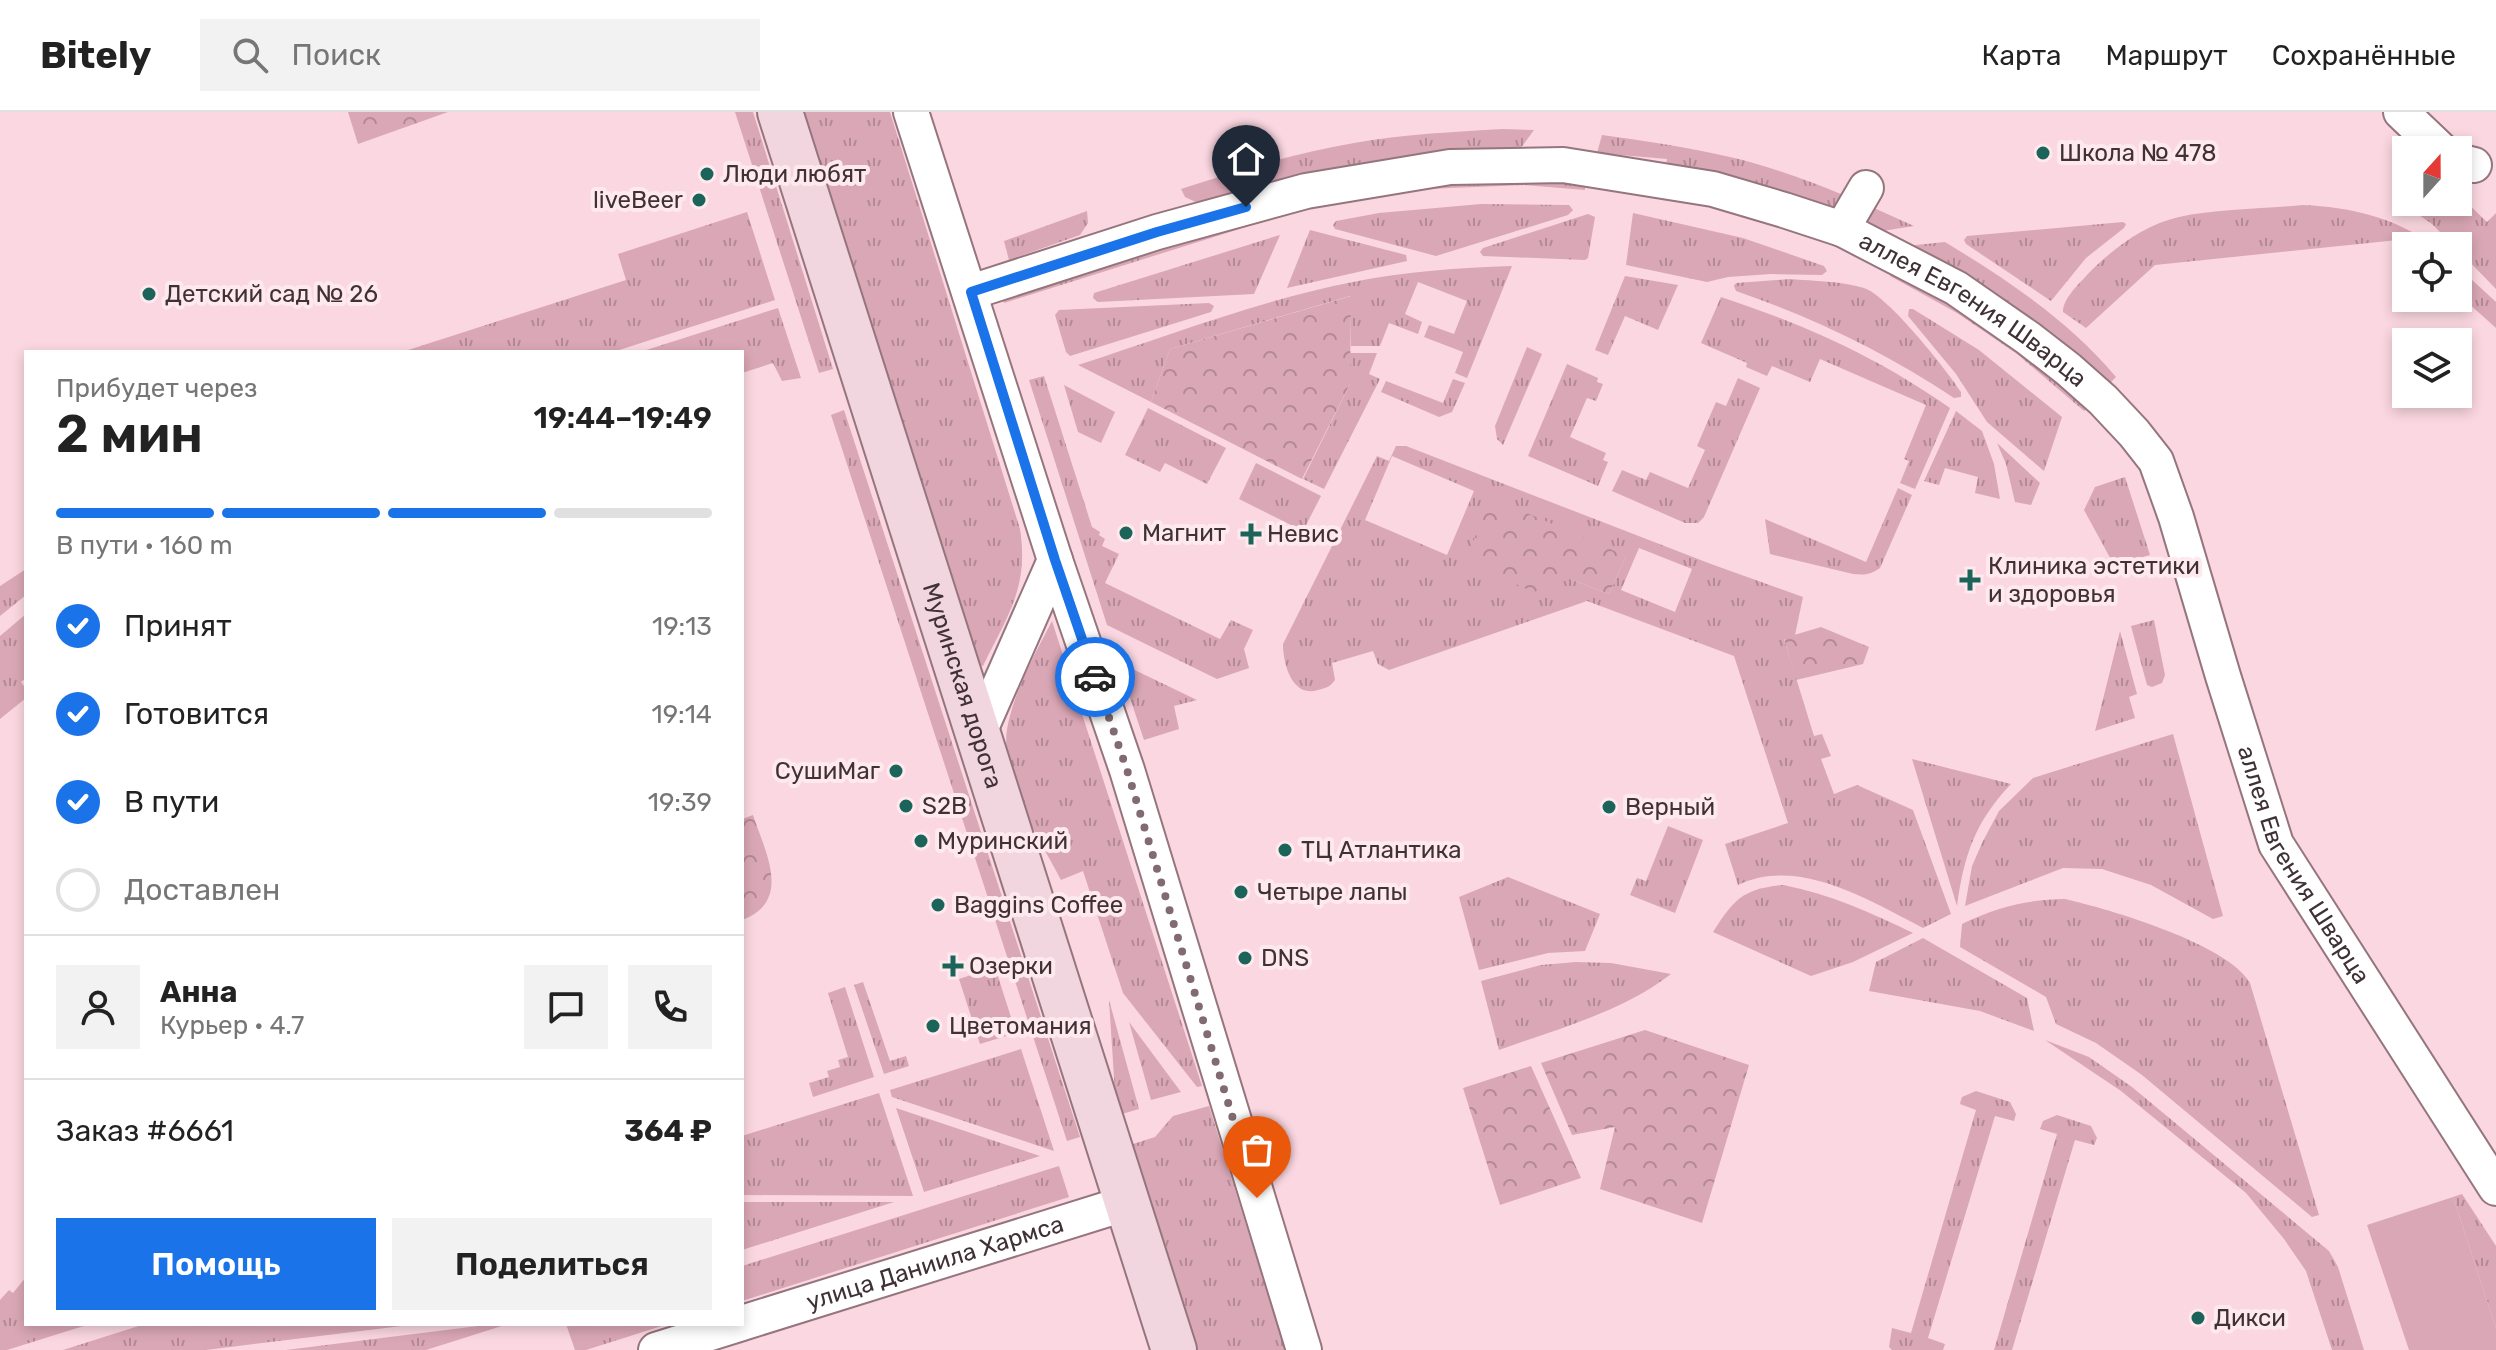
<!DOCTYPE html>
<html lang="ru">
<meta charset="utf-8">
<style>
body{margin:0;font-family:Rubik,sans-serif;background:#f2f2f2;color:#222;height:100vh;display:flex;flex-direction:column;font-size:30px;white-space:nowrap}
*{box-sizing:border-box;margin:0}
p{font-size:26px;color:#767676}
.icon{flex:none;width:44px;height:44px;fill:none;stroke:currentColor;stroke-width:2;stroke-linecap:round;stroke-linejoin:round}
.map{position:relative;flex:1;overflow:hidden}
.details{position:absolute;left:24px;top:238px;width:720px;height:976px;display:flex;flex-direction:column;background:#fff;border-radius:0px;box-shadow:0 4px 12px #0003}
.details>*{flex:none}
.needle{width:52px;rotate:21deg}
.tools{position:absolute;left:2392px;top:24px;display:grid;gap:16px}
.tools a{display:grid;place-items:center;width:80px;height:80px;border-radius:0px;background:#fff;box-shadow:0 4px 12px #0003;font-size:40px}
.pin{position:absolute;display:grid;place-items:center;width:68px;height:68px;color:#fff;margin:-82px -34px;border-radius:50% 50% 50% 0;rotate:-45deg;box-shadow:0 0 8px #0007}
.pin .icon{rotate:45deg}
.courier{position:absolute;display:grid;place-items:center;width:80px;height:80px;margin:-40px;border:6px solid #1a73e8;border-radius:50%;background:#fff;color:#222;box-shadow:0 2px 10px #0007}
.headline em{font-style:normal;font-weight:600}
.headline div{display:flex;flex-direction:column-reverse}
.headline{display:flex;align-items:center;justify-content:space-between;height:136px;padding:0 32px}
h1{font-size:52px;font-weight:600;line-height:60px}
.bar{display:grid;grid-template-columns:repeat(4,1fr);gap:12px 8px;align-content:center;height:96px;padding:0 32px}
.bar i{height:10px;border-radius:6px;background:#e0e0e0}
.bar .active{background:#1a73e8}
.bar p{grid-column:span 4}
.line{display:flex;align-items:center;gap:20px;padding:0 32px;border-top:2px solid #e0e0e0}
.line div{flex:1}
.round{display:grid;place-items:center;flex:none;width:84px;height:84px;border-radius:0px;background:#f2f2f2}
ol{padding:0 32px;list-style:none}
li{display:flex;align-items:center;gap:24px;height:88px}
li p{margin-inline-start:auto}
li .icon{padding:8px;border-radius:50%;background:#1a73e8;color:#fff;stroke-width:4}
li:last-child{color:#767676}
li i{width:44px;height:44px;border:4px solid #e0e0e0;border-radius:50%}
.button{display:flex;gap:16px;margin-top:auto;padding:16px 32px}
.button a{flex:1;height:92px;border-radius:0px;background:#1a73e8;color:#fff;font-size:32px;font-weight:600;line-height:92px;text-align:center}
.button a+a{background:#f2f2f2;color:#222}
header{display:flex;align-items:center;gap:48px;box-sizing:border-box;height:112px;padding:0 40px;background:#fff;border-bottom:2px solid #e0e0e0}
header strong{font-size:38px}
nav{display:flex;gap:44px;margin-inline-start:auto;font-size:28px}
.search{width:560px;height:72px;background:#f2f2f2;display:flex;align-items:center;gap:20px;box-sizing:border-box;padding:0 28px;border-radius:0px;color:#767676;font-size:30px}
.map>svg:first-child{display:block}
.grass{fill:url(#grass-tufts);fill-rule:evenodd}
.forest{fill:url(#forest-crowns)}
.pitch{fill:#daa7b6}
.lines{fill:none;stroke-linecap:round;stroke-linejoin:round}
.street-casing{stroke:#95757e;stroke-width:38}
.secondary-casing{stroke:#95757e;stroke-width:48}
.street{stroke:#fff;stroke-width:34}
.secondary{stroke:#f1d6df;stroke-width:44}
.done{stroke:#816b71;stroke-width:8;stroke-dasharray:0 14.4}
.route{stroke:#1a73e8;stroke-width:10}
.poi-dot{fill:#1c6459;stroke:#fee9ee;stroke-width:3}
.labels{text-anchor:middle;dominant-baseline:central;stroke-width:8;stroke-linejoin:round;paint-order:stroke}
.poi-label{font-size:24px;fill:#3f3135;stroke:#fee9ee;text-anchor:start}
.street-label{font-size:24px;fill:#3f3135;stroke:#fee9ee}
</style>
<header>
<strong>Bitely</strong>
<div class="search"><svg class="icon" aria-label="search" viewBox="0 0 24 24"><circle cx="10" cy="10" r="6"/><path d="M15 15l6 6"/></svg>Поиск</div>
<nav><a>Карта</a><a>Маршрут</a><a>Сохранённые</a></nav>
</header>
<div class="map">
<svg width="2496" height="1238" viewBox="0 0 2496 1238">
<defs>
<pattern id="grass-tufts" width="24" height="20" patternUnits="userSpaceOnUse" patternTransform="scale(2)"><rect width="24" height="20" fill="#daa7b6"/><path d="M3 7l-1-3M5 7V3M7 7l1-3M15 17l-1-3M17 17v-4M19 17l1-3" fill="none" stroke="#b28995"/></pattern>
<pattern id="forest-crowns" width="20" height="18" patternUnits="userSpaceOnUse" patternTransform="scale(2)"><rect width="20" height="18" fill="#daa7b6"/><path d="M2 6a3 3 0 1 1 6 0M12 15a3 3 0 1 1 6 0" fill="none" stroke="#b28995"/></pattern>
</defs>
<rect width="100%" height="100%" fill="#fbd7e1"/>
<g class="grass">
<path d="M735 0H753L833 257 819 261Z"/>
<path d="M796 0H890L1020 417C1029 475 1008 503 983 554L977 553Z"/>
<path d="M1503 17 1534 18 1518 40C1481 42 1443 41 1406 45 1336 53 1268 72 1200 92L1185 85 1181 77C1238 59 1295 41 1354 31 1403 22 1453 20 1503 17Z"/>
<path d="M1602 23C1645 29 1687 35 1730 45 1794 60 1855 87 1914 114L1876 120 1666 54 1667 47 1597 41Z"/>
<path d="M1523 66 1585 70V78L1524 73 1426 77 1306 96 1004 191 1002 185 1212 118 1365 78Z"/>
<path d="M2458 82 2487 110 2496 101V177L2458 138V134H2454L2432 112 2403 92 2406 85V90H2458Z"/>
<path d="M1481 92 1569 93 1573 98 1568 103 1436 144 1335 117 1333 113 1336 109 1379 101Z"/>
<path d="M2303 93C2349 95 2396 105 2433 134L2406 135 2398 128 2155 153 2086 216 2063 200C2063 187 2077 174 2086 164 2111 138 2143 113 2179 105 2215 97 2265 97 2303 93Z"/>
<path d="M1087 99 1088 111 1080 123 1009 148 1004 129Z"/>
<path d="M747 100 775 188 613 240H402L626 168 618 142Z"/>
<path d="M1633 101 1743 126 1824 154 1827 159 1822 163 1771 162 1728 165 1707 170 1626 153Z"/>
<path d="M1588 102 1595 105 1588 146 1585 148 1483 144 1480 140 1483 136Z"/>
<path d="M2123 110 2126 112 2124 116 2086 146 2051 189 1966 132 1964 128 1967 124Z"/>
<path d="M1310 118 1406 143 1407 149 1287 176Z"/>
<path d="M1280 123 1254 182 1098 190 1093 186 1094 181Z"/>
<path d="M1945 130C2009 169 2068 208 2116 265L2107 274 1906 134Z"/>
<path d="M1512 154 1467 266 1455 261 1463 240 1424 225 1429 213 1454 222 1467 189 1418 170 1405 202 1422 210 1418 222 1389 211 1380 234H1351L1350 184 1170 237 1151 290 1078 253C1168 224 1260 188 1353 170 1406 159 1458 156 1512 154Z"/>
<path d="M2458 155 2496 190V216L2458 182Z"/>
<path d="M1894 158 1945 186 2021 236 2089 294 2084 299 2017 242 1957 201 1890 164Z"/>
<path d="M1625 164 1678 173 1658 218 1625 204 1608 243 1595 238Z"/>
<path d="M1790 167C1814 169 1841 169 1864 176 1888 184 1946 257 1961 280V285L1954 286C1885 240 1814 206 1736 179L1734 174 1736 171Z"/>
<path d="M1721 185C1808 214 1875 244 1950 296L1915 377 1900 371 1909 349 1904 347 1926 293 1820 247 1810 270 1772 254 1767 264 1746 255 1747 251 1701 231Z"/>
<path d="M1209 191 1214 194 1211 200 1070 244 1066 240 1055 203 1059 198Z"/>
<path d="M778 196 801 266 782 269 773 251 742 261V240H640Z"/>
<path d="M1909 197H1913L1979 238 2062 305 2044 359 1987 310 1956 262 1908 204Z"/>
<path d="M1527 235 1542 242 1503 333 1497 327 1495 314Z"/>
<path d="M1350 241H1377L1369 262 1380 267 1324 377 1303 367 1350 272Z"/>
<path d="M1567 252 1598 266 1597 270 1603 272 1596 289 1587 286 1570 325 1606 341 1603 348 1608 350 1598 374 1528 344Z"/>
<path d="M1044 264 1092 415 1100 420 1099 423 1105 427 1102 434 1119 442 1105 471 1220 527 1231 508 1253 518 1244 537 1249 556 1217 567 1107 513 1029 268Z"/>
<path d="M1738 266 1760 276 1704 405 1698 411H1685L1612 379 1622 358 1646 368 1650 360 1688 376 1705 338 1697 334 1716 290 1726 294Z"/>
<path d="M1453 267 1465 271 1452 300 1439 305 1381 280 1386 269 1443 291Z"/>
<path d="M1064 273 1115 300 1101 331 1078 320Z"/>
<path d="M1148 296 1226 336 1207 372 1165 351 1160 360 1125 343Z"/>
<path d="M844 298 1080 1025 1067 1029 831 303Z"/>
<path d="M1956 299 1982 319 1994 352 2000 387 1975 381 1978 365 1945 356 1939 373 1924 369Z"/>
<path d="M1997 331 2040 371 2031 393 2015 390 2006 352Z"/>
<path d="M1396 334H1406L1711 452 1803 485 1795 523 1784 527 1814 624 1822 622 1831 644 1821 647 1834 682 1857 673 1913 698 1951 802 1923 816C1869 788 1798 744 1738 773L1725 732 1788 711 1734 544 1587 489 1389 558 1378 552 1373 539 1332 551 1335 568C1330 575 1326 576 1318 578 1292 586 1283 552 1283 532L1377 344 1389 349ZM1392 344 1474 379 1447 443 1365 408ZM1639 436 1692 457 1675 500 1621 478ZM1626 444 1609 482 1570 467Z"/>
<path d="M1256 351 1321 384 1303 419 1239 387Z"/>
<path d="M2125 365 2150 443 2114 453 2084 398 2095 375Z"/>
<path d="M1898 376 1912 383 1880 456C1870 463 1864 463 1853 462L1770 442 1765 407 1866 450Z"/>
<path d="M26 457V483L0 504V474Z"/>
<path d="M26 502V566L21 570 26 577V586L0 607V524Z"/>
<path d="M2154 508 2165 563 2162 571 2152 575 2147 573 2131 514Z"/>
<path d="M1052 509 1202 974 1197 975 1123 881 1083 759 1061 768C1038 724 997 663 1008 612 1016 575 1035 542 1052 509Z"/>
<path d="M2120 519 2137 582 2129 585 2135 606 2095 619Z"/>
<path d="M1118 550 1197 588 1174 594 1179 617 1144 628Z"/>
<path d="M2173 622 2223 804 2213 807 2151 773 2102 757 2063 756 1965 794 1972 754 1983 729 1999 699 2033 666Z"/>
<path d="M1912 647 2011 672C1975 710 1964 743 1957 794Z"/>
<path d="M1668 714 1703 728 1675 801 1630 783 1637 766 1646 769Z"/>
<path d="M1508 765 1600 802 1585 839 1548 841 1479 858 1459 785Z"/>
<path d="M1783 773C1829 782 1870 800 1913 821L1853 850 1811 864 1713 820C1734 787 1743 777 1783 773Z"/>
<path d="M2065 787C2109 797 2228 832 2250 871L2319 1103 2312 1105 2142 963 2096 931 2056 912 2046 885 1960 835 1962 812C1998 795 2025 788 2065 787Z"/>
<path d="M1923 826 2027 886 2034 919 1980 899 1869 879 1876 850Z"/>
<path d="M1576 850 1611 851 1671 862C1622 900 1557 917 1499 938L1481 869 1541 853Z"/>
<path d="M995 855 1016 921 980 932 959 867Z"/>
<path d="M863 870 890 949 906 944 909 954 884 962 854 873Z"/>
<path d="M845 875 874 965 813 985 809 971 829 965 827 959 840 955 838 948 848 945 828 881Z"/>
<path d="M1109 888 1139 997 1122 1002 1115 981Z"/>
<path d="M1129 910 1181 980 1151 988Z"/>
<path d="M2045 928 2089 945 2132 975 2329 1139 2338 1155 2364 1238H2332L2306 1159 2284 1127 2246 1081 2121 979Z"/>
<path d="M1021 937 1054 1039 892 985 890 978Z"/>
<path d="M1976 979 2010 990 2016 1002 2014 1009 1995 1004 1928 1226 1945 1232 1943 1238H1892L1889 1235 1892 1216 1911 1221 1976 998 1960 992 1962 985Z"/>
<path d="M879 981 913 1084 742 1083V1024Z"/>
<path d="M1209 994 1285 1238H1198L1133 1032 1155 1025 1173 1004Z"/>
<path d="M896 996 1040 1044 924 1080Z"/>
<path d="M2057 1003 2091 1014 2097 1026 2094 1033 2075 1028 2012 1238H1994L2057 1022 2040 1017 2043 1009Z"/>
<path d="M1059 1054 1069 1085 742 1189V1154Z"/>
<path d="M2462 1082 2496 1134V1216L2453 1085Z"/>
<path d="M742 1090H894L742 1138Z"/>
<path d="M26 1165V1212H90L7 1238H0V1188L9 1178 13 1181Z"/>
<path d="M145 1212H418L206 1238H63Z"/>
<path d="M494 1212H508L426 1238H286Z"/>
<path d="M566 1212H668L586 1238H575Z"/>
</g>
<g class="forest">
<path d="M348 0H448L358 32Z"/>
<path d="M1351 184 1350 272 1302 367 1151 290 1170 237Z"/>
<path d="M1492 386 1626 444 1609 482 1570 467 1534 480 1464 450Z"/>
<path d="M1821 515 1869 535 1863 552 1796 568 1784 526Z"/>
<path d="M753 703C765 740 793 789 742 808V707Z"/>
<path d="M1645 918 1749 953 1702 1111 1600 1077 1615 1015 1572 1023 1541 951Z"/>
<path d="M1531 954 1581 1066 1500 1093 1463 976Z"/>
</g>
<path class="pitch" d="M2453 1085 2496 1216V1238H2409L2367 1113Z"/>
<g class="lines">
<g class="street-casing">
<g id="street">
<path d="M911 0 1055 448 1127 658 1304 1238"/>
<path d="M2401 0 2441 38"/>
<path d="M2458 49 2474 53"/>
<path d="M1842 117 1866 76"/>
<path id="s1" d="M971 180 1157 120 1306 79 1450 55 1563 53 1713 77 1784 98 1842 117 1956 176 2028 226 2068 257 2103 288 2134 321 2156 349 2176 405 2223 564 2276 732 2496 1076"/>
<path d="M977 625 1055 448"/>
<path id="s2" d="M742 1211 1127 1091"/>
<path d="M656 1238 739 1212"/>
</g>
</g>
<g class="secondary-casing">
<g id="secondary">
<path id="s3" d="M780 0 1174 1238"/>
</g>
</g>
<use href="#street" class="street"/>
<use href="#secondary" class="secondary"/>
</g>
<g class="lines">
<path class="done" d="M1095 565 1127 658 1257 1086"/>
<path class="route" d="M1095 565 1055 448 971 180 1157 120 1246 95"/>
</g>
<g class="poi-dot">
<circle cx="2043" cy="41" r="8"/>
<circle cx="707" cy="62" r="8"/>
<circle cx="699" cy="88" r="8"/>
<circle cx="149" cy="182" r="8"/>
<circle cx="1126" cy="421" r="8"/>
<path d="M1247 410h8v8h8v8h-8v8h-8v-8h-8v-8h8z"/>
<path d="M1966 456h8v8h8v8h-8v8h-8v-8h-8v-8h8z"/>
<circle cx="896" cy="659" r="8"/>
<circle cx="906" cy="694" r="8"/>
<circle cx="1609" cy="695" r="8"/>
<circle cx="921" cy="729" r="8"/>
<circle cx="1285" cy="738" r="8"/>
<circle cx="1241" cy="780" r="8"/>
<circle cx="938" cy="793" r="8"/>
<circle cx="1245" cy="846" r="8"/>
<path d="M949 842h8v8h8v8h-8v8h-8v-8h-8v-8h8z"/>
<circle cx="933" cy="914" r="8"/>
<circle cx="2198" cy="1206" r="8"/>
</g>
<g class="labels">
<g class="poi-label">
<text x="2059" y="41">Школа № 478</text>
<text x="723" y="62">Люди любят</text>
<text x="683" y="88" text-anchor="end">liveBeer</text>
<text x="165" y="182">Детский сад № 26</text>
<text x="1142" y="421">Магнит</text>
<text x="1267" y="422">Невис</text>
<text x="1988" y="454">Клиника эстетики<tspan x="1988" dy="28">и здоровья</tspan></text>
<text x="880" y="659" text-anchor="end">СушиМаг</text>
<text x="922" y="694">S2B</text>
<text x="1625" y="695">Верный</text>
<text x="937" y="729">Муринский</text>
<text x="1301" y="738">ТЦ Атлантика</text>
<text x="1257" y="780">Четыре лапы</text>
<text x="954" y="793">Baggins Coffee</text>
<text x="1261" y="846">DNS</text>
<text x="969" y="854">Озерки</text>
<text x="949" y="914">Цветомания</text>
<text x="2214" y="1206">Дикси</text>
</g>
<g class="street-label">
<text stroke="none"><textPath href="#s1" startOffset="1050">аллея Евгения Шварца</textPath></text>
<text stroke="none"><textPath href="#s3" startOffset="602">Муринская дорога</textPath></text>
<text stroke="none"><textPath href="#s1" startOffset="1722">аллея Евгения Шварца</textPath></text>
<text stroke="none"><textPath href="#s2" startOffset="202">улица Даниила Хармса</textPath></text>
</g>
</g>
</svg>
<div class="tools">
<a><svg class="needle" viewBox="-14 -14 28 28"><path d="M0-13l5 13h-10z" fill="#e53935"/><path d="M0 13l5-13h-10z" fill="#767676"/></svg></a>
<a><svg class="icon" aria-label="locate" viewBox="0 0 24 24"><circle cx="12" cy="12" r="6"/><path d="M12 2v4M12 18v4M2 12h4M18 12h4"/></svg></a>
<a><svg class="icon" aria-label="layers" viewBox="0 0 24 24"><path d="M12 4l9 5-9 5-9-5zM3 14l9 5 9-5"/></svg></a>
</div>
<div class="pin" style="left:1257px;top:1086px;background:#ea580c"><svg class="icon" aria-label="bag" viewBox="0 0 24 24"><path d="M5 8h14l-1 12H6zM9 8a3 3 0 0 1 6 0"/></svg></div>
<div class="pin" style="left:1246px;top:95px;background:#1f2937"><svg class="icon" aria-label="home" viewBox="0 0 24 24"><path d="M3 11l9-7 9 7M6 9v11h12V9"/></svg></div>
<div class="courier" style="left:1095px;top:565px"><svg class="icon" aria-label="car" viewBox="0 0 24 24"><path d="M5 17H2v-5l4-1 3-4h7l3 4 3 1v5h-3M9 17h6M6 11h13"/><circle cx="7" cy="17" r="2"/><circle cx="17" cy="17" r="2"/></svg></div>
<section class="details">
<div class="headline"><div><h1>2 мин</h1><p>Прибудет через</p></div><em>19:44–19:49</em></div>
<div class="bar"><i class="active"></i><i class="active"></i><i class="active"></i><i></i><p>В пути · 160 m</p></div>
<ol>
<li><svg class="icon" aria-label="check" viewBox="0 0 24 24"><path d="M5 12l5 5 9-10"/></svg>Принят<p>19:13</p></li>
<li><svg class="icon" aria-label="check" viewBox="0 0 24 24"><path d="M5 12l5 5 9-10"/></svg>Готовится<p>19:14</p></li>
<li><svg class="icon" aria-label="check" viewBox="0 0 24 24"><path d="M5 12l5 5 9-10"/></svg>В пути<p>19:39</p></li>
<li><i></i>Доставлен</li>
</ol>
<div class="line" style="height:144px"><a class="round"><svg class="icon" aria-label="person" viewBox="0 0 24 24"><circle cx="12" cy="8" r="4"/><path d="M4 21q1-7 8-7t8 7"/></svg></a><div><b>Анна</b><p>Курьер · 4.7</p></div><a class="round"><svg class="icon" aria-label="chat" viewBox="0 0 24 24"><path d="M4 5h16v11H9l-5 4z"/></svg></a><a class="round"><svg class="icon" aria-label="phone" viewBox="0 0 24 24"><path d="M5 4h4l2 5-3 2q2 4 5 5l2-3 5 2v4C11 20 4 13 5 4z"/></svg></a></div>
<div class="line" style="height:104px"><div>Заказ #6661</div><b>364 ₽</b></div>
<div class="button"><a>Помощь</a><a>Поделиться</a></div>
</section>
</div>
